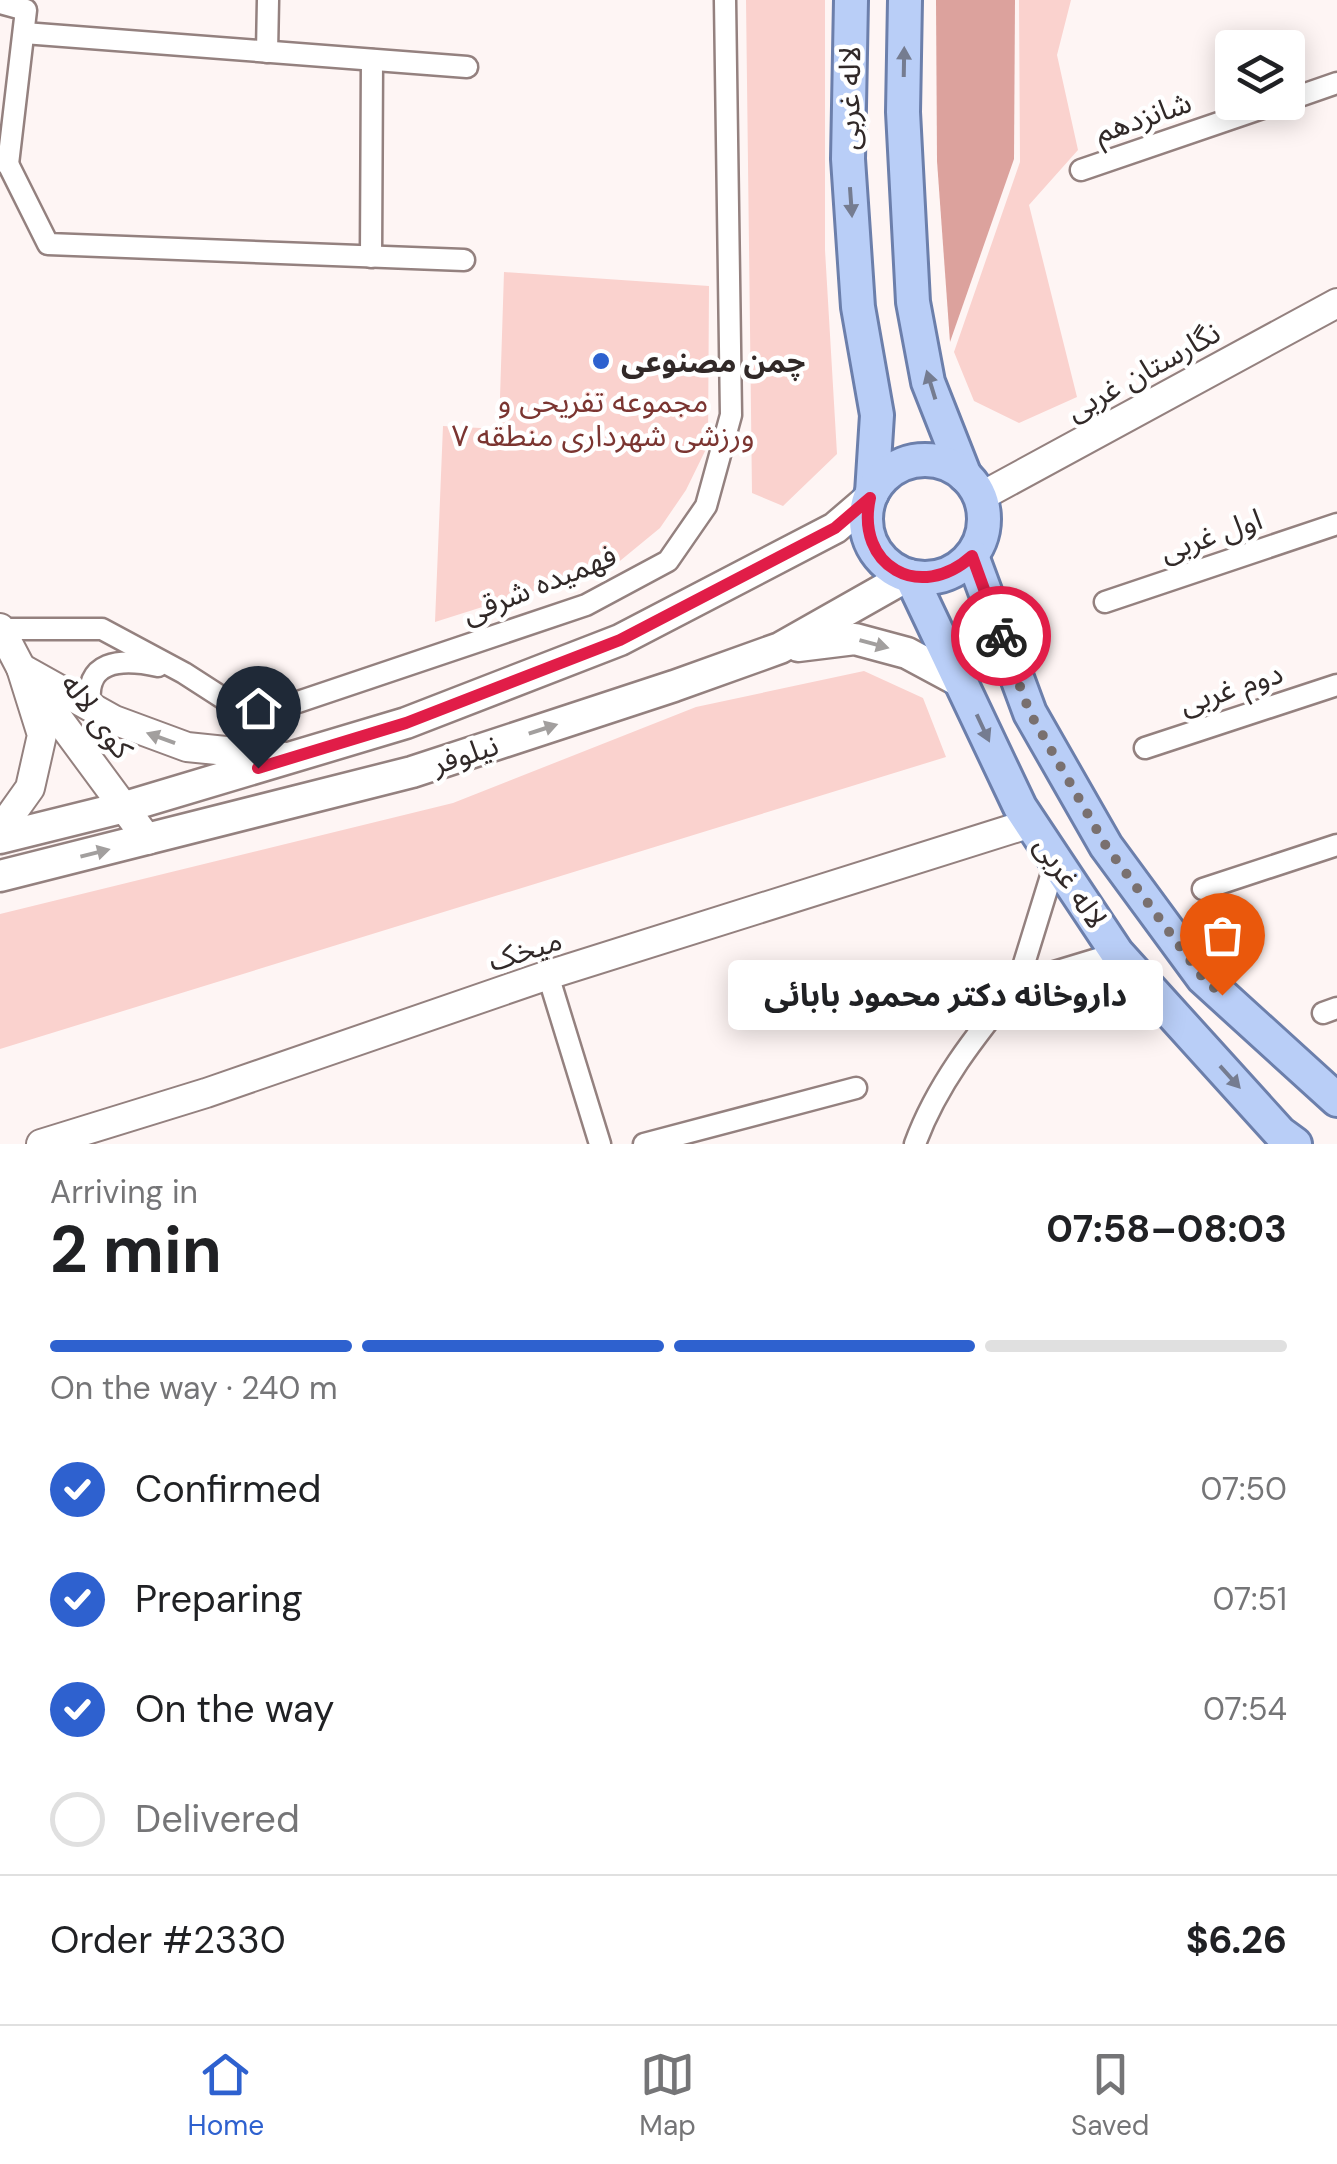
<!DOCTYPE html>
<meta charset="utf-8">
<style>
body{margin:0;font-family:"DM Sans","Noto Sans Arabic",sans-serif;background:#f6f6f6;color:#202124;height:100vh;display:flex;flex-direction:column;font-size:38px;white-space:nowrap}
*{box-sizing:border-box;margin:0}
p{font-size:32px;color:#757577}
.icon{flex:none;width:55px;height:55px;fill:none;stroke:currentColor;stroke-width:2;stroke-linecap:round;stroke-linejoin:round}
.map{position:relative;height:1144px;overflow:hidden}
.side{display:flex;flex-direction:column;background:#fff;flex:1}
.side>*{flex:none}
.tools{position:absolute;left:1215px;top:30px;display:grid;gap:20px}
.tools a{display:grid;place-items:center;width:90px;height:90px;border-radius:10px;background:#fff;box-shadow:0 5px 25px #0003;font-size:50px}
.pin{position:absolute;display:grid;place-items:center;width:85px;height:85px;color:#fff;margin:-102px -42px;border-radius:50% 50% 50% 0;rotate:-45deg;box-shadow:0 0 10px #0007}
.pin .icon{rotate:45deg}
.courier{position:absolute;display:grid;place-items:center;width:100px;height:100px;margin:-50px;border:8px solid #e11d48;border-radius:50%;background:#fff;color:#222;box-shadow:0 2px 12px #0007}
.bubble{position:absolute;height:70px;border-radius:10px;background:#fff;box-shadow:0 5px 25px #0003;font-size:32px;font-weight:700;line-height:70px;text-align:center}
.summary em{font-style:normal;font-weight:700}
.summary div{display:flex;flex-direction:column-reverse}
.summary{display:flex;align-items:center;justify-content:space-between;height:170px;padding:0 50px}
h1{font-size:65px;font-weight:700;line-height:75px}
.bar{display:grid;grid-template-columns:repeat(4,1fr);gap:15px 10px;align-content:center;height:120px;padding:0 50px}
.bar i{height:12px;border-radius:8px;background:#e0e0e0}
.bar .current{background:#2e61cf}
.bar p{grid-column:span 4}
.line{display:flex;align-items:center;gap:25px;padding:0 50px;border-top:2px solid #e0e0e0}
.line div{flex:1}
ol{padding:0 50px;list-style:none}
li{display:flex;align-items:center;gap:30px;height:110px}
li p{margin-inline-start:auto}
li .icon{padding:10px;border-radius:50%;background:#2e61cf;color:#fff;stroke-width:4}
li:last-child{color:#757577}
li i{width:55px;height:55px;border:5px solid #e0e0e0;border-radius:50%}
.tabs{display:flex;justify-content:space-around;align-items:center;height:140px;border-top:2px solid #e0e0e0;background:#fff;font-size:28px;color:#757577}
.tabs a{display:grid;justify-items:center;gap:5px}
.tabs .current{color:#2e61cf}
.map>svg:first-child{display:block}
.green{fill:#fad2ce}
.forest{fill:#dca29d}
.lines{fill:none;stroke-linecap:round;stroke-linejoin:round}
.minor-casing{stroke:#94817f;stroke-width:25}
.tertiary-casing{stroke:#94817f;stroke-width:32}
.secondary-casing{stroke:#94817f;stroke-width:35}
.primary-casing{stroke:#6c7fab;stroke-width:38}
.minor{stroke:#fff;stroke-width:20}
.tertiary{stroke:#fff;stroke-width:28}
.secondary{stroke:#fff;stroke-width:30}
.primary{stroke:#b9cef7;stroke-width:32}
.oneway{fill:#757c90}
.oneway2{fill:#a29f9e}
.done{stroke:#79706f;stroke-width:10;stroke-dasharray:0 18}
.route{stroke:#e11d48;stroke-width:12}
.poi-dot{fill:#2e61cf;stroke:#fff;stroke-width:4}
.labels{text-anchor:middle;dominant-baseline:central;stroke-width:9;stroke-linejoin:round;paint-order:stroke}
.street-label{font-size:30px;fill:#312928;stroke:#fff}
.poi-label{font-size:30px;font-weight:bold;fill:#312928;stroke:#fff;text-anchor:start}
.park-label{font-size:30px;fill:#7b3531;stroke:#fff}
</style>
<div class="map">
<svg width="1337" height="1144" viewBox="0 0 1337 1144">
<rect width="100%" height="100%" fill="#fef5f4"/>
<g class="green">
<path d="M746 0H825V250L837 454 783 506 752 493Z"/>
<path d="M1019 0H1071L1057 55 1078 150 1029 205 1077 397 1019 423 974 401 954 352 1020 162Z"/>
<path d="M504 272 709 286 708 445 686 490 660 528 615 565 435 622 443 426 499 429Z"/>
<path d="M864 671 923 698 946 757 0 1049V914L453 803 696 707Z"/>
</g>
<path class="forest" d="M936 0H1015L1014 159 950 342 937 161Z"/>
<g class="lines">
<g class="minor-casing">
<g id="minor">
<path d="M0 3 26 10 8 164 0 160"/>
<path d="M24 33 467 67"/>
<path d="M267 52 268 0"/>
<path d="M1288 100 1337 83"/>
<path d="M8 164 48 244 464 260"/>
<path d="M1081 170 1280 102"/>
<path d="M371 257 372 60"/>
<path d="M1105 602 1337 524"/>
<path d="M0 629H102L184 673 229 702H298L586 605 668 561 706 506 731 415 725 0"/>
<path d="M91 708C82 660 121 658 158 666"/>
<path d="M1145 748 1337 685"/>
<path d="M1056 860 1018 983 1117 953"/>
<path d="M1203 889 1337 845"/>
<path d="M548 975 600 1144"/>
<path d="M1323 1013 1337 1008"/>
<path d="M644 1144 856 1088"/>
<path d="M915 1144C937 1083 978 1033 1018 983"/>
</g>
</g>
<g class="tertiary-casing">
<g id="tertiary">
<path d="M980 497 1337 303"/>
<path d="M0 628 21 668 148 840"/>
<path d="M0 830 30 788 42 735 21 668 114 720 187 747 285 757"/>
<path d="M41 1144 206 1093 548 975 1031 823"/>
</g>
</g>
<g class="secondary-casing">
<g id="secondary">
<path d="M798 646 855 639 907 653 961 682"/>
<path d="M0 838 125 807 406 723 620 640 835 528 870 498"/>
<path d="M0 876 412 772 674 686 780 648 909 575"/>
</g>
</g>
<g class="primary-casing">
<g id="primary">
<path d="M851 0 848 159 858 307 877 415 872 493"/>
<path d="M905 0 903 112 913 302 928 382 965 476"/>
<circle cx="925" cy="519" r="59"/>
<path d="M972 556 1030 713 1106 846 1203 978 1337 1100"/>
<path d="M911 577 1020 807 1117 953 1280 1133 1295 1144"/>
</g>
</g>
<use href="#minor" class="minor"/>
<use href="#tertiary" class="tertiary"/>
<use href="#secondary" class="secondary"/>
<use href="#primary" class="primary"/>
</g>
<defs><path id="oneway-solid" d="M-6-.8H1V-3.2L6.5 0L1 3.2V.8H-6Z" transform="scale(2.5)"/></defs>
<g class="oneway">
<use href="#oneway-solid" transform="translate(904 62) rotate(-89)"/>
<use href="#oneway-solid" transform="translate(851 202) rotate(86)"/>
<use href="#oneway-solid" transform="translate(931 385) rotate(-107)"/>
<use href="#oneway-solid" transform="translate(983 728) rotate(65)"/>
<use href="#oneway-solid" transform="translate(1230 1077) rotate(48)"/>
</g>
<g class="oneway2">
<use href="#oneway-solid" transform="translate(874 644) rotate(15)"/>
<use href="#oneway-solid" transform="translate(543 729) rotate(-18)"/>
<use href="#oneway-solid" transform="translate(161 738) rotate(-160)"/>
<use href="#oneway-solid" transform="translate(95 853) rotate(-14)"/>
</g>
<g class="lines">
<path class="done" d="M1001 636 1030 713 1106 846 1203 978 1222 995"/>
<path class="route" d="M258 768 406 723 620 640 835 528 870 498C855 566 920 603 972 556L1001 636"/>
</g>
<circle class="poi-dot" cx="601" cy="361" r="10"/>
<g class="labels">
<g class="street-label">
<text transform="translate(849 98) rotate(-89)">لاله غربی</text>
<text transform="translate(1143 117) rotate(-19)">شانزدهم</text>
<text transform="translate(1143 371) rotate(-29)">نگارستان غربی</text>
<text transform="translate(1211 535) rotate(-19)">اول غربی</text>
<text transform="translate(539 584) rotate(-22)">فهمیده شرقی</text>
<text transform="translate(1231 688) rotate(-18)">دوم غربی</text>
<text transform="translate(97 716) rotate(53)">کوی لاله</text>
<text transform="translate(465 754) rotate(-18)">نیلوفر</text>
<text transform="translate(1071 882) rotate(56)">لاله غربی</text>
<text transform="translate(525 950) rotate(-18)">میخک</text>
</g>
<g class="poi-label">
<text x="621" y="361">چمن مصنوعی</text>
</g>
<g class="park-label">
<text x="603" y="401">مجموعه تفریحی و<tspan x="603" dy="34">ورزشی شهرداری منطقه ۷</tspan></text>
</g>
</g>
</svg>
<div class="tools">
<a><svg class="icon" aria-label="layers" viewBox="0 0 24 24"><path d="M12 4l9 5-9 5-9-5zM3 14l9 5 9-5"/></svg></a>
</div>
<div class="pin" style="left:1222px;top:995px;background:#ea580c"><svg class="icon" aria-label="bag" viewBox="0 0 24 24"><path d="M5 8h14l-1 12H6zM9 8a3 3 0 0 1 6 0"/></svg></div>
<div class="pin" style="left:258px;top:768px;background:#1f2937"><svg class="icon" aria-label="home" viewBox="0 0 24 24"><path d="M3 11l9-7 9 7M6 9v11h12V9"/></svg></div>
<div class="courier" style="left:1001px;top:636px"><svg class="icon" aria-label="bike" viewBox="0 0 24 24"><circle cx="6" cy="16" r="4"/><circle cx="18" cy="16" r="4"/><path d="M6 16l4-8h5l3 8M10 8l3 8H6M13 5h3"/></svg></div>
<div class="bubble" style="left:728px;top:960px;width:435px">داروخانه دکتر محمود بابائی</div>
</div>
<section class="side">
<div class="summary"><div><h1>2 min</h1><p>Arriving in</p></div><em>07:58–08:03</em></div>
<div class="bar"><i class="current"></i><i class="current"></i><i class="current"></i><i></i><p>On the way · 240 m</p></div>
<ol>
<li><svg class="icon" aria-label="check" viewBox="0 0 24 24"><path d="M5 12l5 5 9-10"/></svg>Confirmed<p>07:50</p></li>
<li><svg class="icon" aria-label="check" viewBox="0 0 24 24"><path d="M5 12l5 5 9-10"/></svg>Preparing<p>07:51</p></li>
<li><svg class="icon" aria-label="check" viewBox="0 0 24 24"><path d="M5 12l5 5 9-10"/></svg>On the way<p>07:54</p></li>
<li><i></i>Delivered</li>
</ol>
<div class="line" style="height:130px"><div>Order #2330</div><b>$6.26</b></div>
</section>
<nav class="tabs">
<a class="current"><svg class="icon" aria-label="home" viewBox="0 0 24 24"><path d="M3 11l9-7 9 7M6 9v11h12V9"/></svg>Home</a>
<a><svg class="icon" aria-label="map" viewBox="0 0 24 24"><path d="M3 6l6-2 6 2 6-2v14l-6 2-6-2-6 2zM9 4v14M15 6v14"/></svg>Map</a>
<a><svg class="icon" aria-label="saved" viewBox="0 0 24 24"><path d="M7 4h10v16l-5-4-5 4z"/></svg>Saved</a>
</nav>
